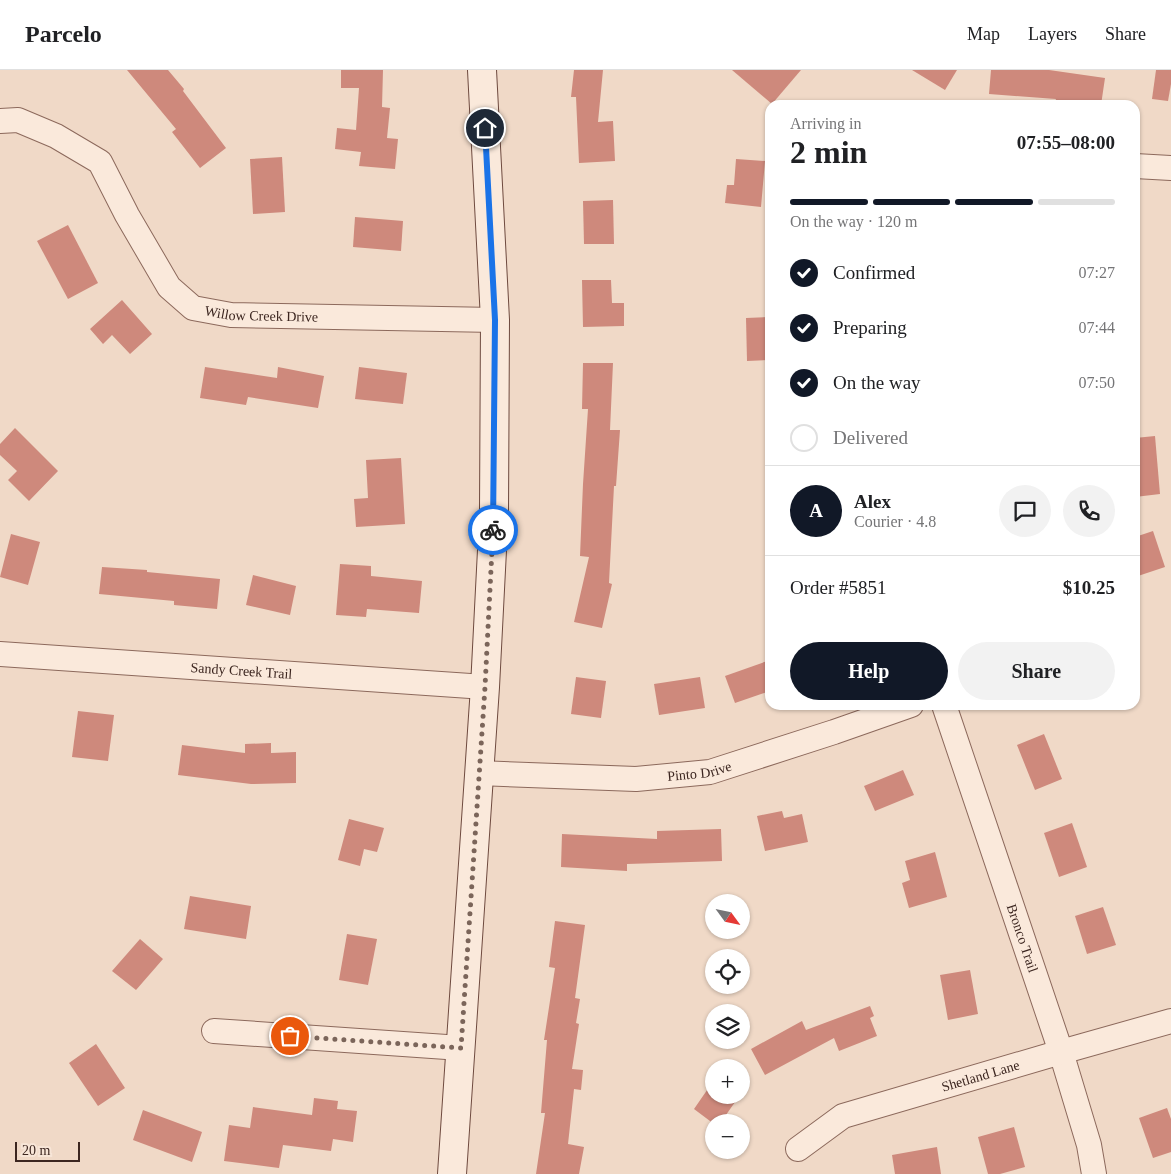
<!DOCTYPE html>
<meta charset="utf-8">
<style>
body{margin:0;font-family:"Times New Roman",serif;background:#f2f2f2;color:#202124;height:100vh;display:flex;flex-direction:column;font-size:19px;white-space:nowrap}
*{box-sizing:border-box;margin:0}
p{font-size:16px;color:#757577}
.icon{flex:none;width:28px;height:28px;fill:none;stroke:currentColor;stroke-width:2;stroke-linecap:round;stroke-linejoin:round}
.map{position:relative;flex:1;overflow:hidden}
.panel{position:absolute;left:765px;top:30px;width:375px;height:610px;display:flex;flex-direction:column;background:#fff;border-radius:15px;box-shadow:0 1px 4px #0004}
.panel>*{flex:none}
.needle{width:32px;rotate:123deg}
.buttons{position:absolute;left:705px;top:824px;display:grid;gap:10px}
.buttons a{display:grid;place-items:center;width:45px;height:45px;border-radius:50%;background:#fff;box-shadow:0 1px 4px #0004;font-size:25px}
.scale{position:absolute;left:15px;bottom:12px;width:65px;box-sizing:border-box;padding-left:5px;border:2px solid #3c2620;border-top:0;font-size:14px;line-height:18px;white-space:nowrap;color:#3c2620;-webkit-text-stroke:4px #f7e5d7;paint-order:stroke}
.pin{position:absolute;display:grid;place-items:center;width:42px;height:42px;color:#fff;margin:-21px;border:2px solid #fff;border-radius:50%;box-shadow:0 1px 5px #0007}
.courier{position:absolute;display:grid;place-items:center;width:50px;height:50px;margin:-25px;border:4px solid #1a73e8;border-radius:50%;background:#fff;color:#222;box-shadow:0 1px 6px #0007}
.headline em{font-style:normal;font-weight:700}
.headline div{display:flex;flex-direction:column-reverse}
.headline{display:flex;align-items:center;justify-content:space-between;height:85px;padding:0 25px}
h1{font-size:32px;font-weight:700;line-height:38px}
.bar{display:grid;grid-template-columns:repeat(4,1fr);gap:8px 5px;align-content:center;height:60px;padding:0 25px}
.bar i{height:6px;border-radius:4px;background:#e0e0e0}
.bar .current{background:#111827}
.bar p{grid-column:span 4}
.line{display:flex;align-items:center;gap:12px;padding:0 25px;border-top:1px solid #e0e0e0}
.line div{flex:1}
.round{display:grid;place-items:center;flex:none;width:52px;height:52px;border-radius:26px;background:#f2f2f2}
ol{padding:0 25px;list-style:none}
li{display:flex;align-items:center;gap:15px;height:55px}
li p{margin-inline-start:auto}
li .icon{padding:5px;border-radius:50%;background:#111827;color:#fff;stroke-width:4}
li:last-child{color:#757577}
li i{width:28px;height:28px;border:2px solid #e0e0e0;border-radius:50%}
.primary-button{display:flex;gap:10px;margin-top:auto;padding:10px 25px}
.primary-button a{flex:1;height:58px;border-radius:30px;background:#111827;color:#fff;font-size:20px;font-weight:700;line-height:58px;text-align:center}
.primary-button a+a{background:#f2f2f2;color:#202124}
header{display:flex;align-items:center;gap:30px;box-sizing:border-box;height:70px;padding:0 25px;background:#fff;border-bottom:1px solid #e0e0e0}
header strong{font-size:24px}
nav{display:flex;gap:28px;margin-inline-start:auto;font-size:18px}
.map>svg:first-child{display:block}
.building{fill:#ce897c}
.lines{fill:none;stroke-linecap:round;stroke-linejoin:round}
.street-casing{stroke:#8c695c;stroke-width:26}
.secondary-casing{stroke:#6e4a3f;stroke-width:30}
.street{stroke:#fae9db;stroke-width:24}
.secondary{stroke:#fae9db;stroke-width:28}
.done{stroke:#7b655a;stroke-width:5;stroke-dasharray:0 9}
.route{stroke:#1a73e8;stroke-width:6}
.labels{text-anchor:middle;dominant-baseline:central;stroke-width:4;stroke-linejoin:round;paint-order:stroke}
.street-label{font-size:14px;fill:#3c2620;stroke:#f7e5d7}
</style>
<header>
<strong>Parcelo</strong>
<nav><a>Map</a><a>Layers</a><a>Share</a></nav>
</header>
<div class="map">
<svg width="1171" height="1104" viewBox="0 0 1171 1104">
<rect width="100%" height="100%" fill="#f0d9c7"/>
<g class="building">
<path d="M127 0H168L184 19 183 21 226 78 200 98 172 62 176 59Z"/>
<path d="M341 0H383L382 37 390 38 387 68 398 69 395 99 359 96 361 82 335 79 337 58 356 60 359 18H341Z"/>
<path d="M574 0H603L598 52 613 51 615 91 579 93 576 27H571Z"/>
<path d="M732 0H801L772 34Z"/>
<path d="M912 0H957L945 20Z"/>
<path d="M991 0H1049L1105 8 1101 35H1076L1055 32 1056 29 989 24Z"/>
<path d="M1156 0H1171V14L1168 31 1152 29Z"/>
<path d="M282 87 285 142 253 144 250 89Z"/>
<path d="M736 89 765 91 761 137 725 133 727 115H734Z"/>
<path d="M613 130 614 174H584L583 131Z"/>
<path d="M355 147 403 151 401 181 353 177Z"/>
<path d="M68 155 98 213 68 229 37 171Z"/>
<path d="M582 210H611L612 233H624V256L583 257Z"/>
<path d="M122 230 152 264 130 284 112 265 103 274 90 259Z"/>
<path d="M770 247V290L747 291 746 248Z"/>
<path d="M583 293H613L610 360H620L616 416H614L609 513 612 514 602 558 574 552 589 487 580 486 583 414 588 339H582Z"/>
<path d="M205 297 277 308 278 297 324 306 318 338 248 327 246 335 200 328Z"/>
<path d="M359 297 407 303 403 334 355 329Z"/>
<path d="M15 358 58 401 29 431 8 410 17 401 0 385V374Z"/>
<path d="M1155 366 1160 424 1135 427V368Z"/>
<path d="M401 388 405 454 356 457 354 429 368 428 366 390Z"/>
<path d="M1153 461 1165 497 1138 506 1135 495V467Z"/>
<path d="M11 464 40 472 28 515 0 507Z"/>
<path d="M340 494 371 496V506L422 511 419 543 367 539 366 547 336 545Z"/>
<path d="M102 497 147 500V502L220 509 217 539 174 535V531L99 524Z"/>
<path d="M253 505 296 516 290 545 246 535Z"/>
<path d="M770 590V621L735 633 725 606Z"/>
<path d="M576 607 606 611 601 648 571 644Z"/>
<path d="M700 607 705 638 659 645 654 614Z"/>
<path d="M78 641 114 645 108 691 72 687Z"/>
<path d="M1044 664 1062 709 1035 720 1017 675Z"/>
<path d="M271 673V683L296 682V713L251 714 178 705 182 675 245 683V674Z"/>
<path d="M903 700 914 725 875 741 864 716Z"/>
<path d="M782 741 784 748 802 744 808 772 765 781 757 746Z"/>
<path d="M349 749 384 758 377 782 364 779 360 796 338 790Z"/>
<path d="M1072 753 1087 797 1059 807 1044 763Z"/>
<path d="M721 759 722 791 627 794V801L561 797 562 764 657 769V761Z"/>
<path d="M935 782 947 827 909 838 902 813 910 810 905 791Z"/>
<path d="M190 826 251 836 246 869 184 859Z"/>
<path d="M1103 837 1116 875 1087 884 1075 846Z"/>
<path d="M555 851 585 855 575 928 580 929 576 953 579 954 572 999 583 1000 581 1020 574 1019 568 1074 584 1077 579 1104H536L545 1043H541L547 970H544L555 898 549 897Z"/>
<path d="M347 864 377 869 368 915 339 910Z"/>
<path d="M140 869 163 889 136 920 112 901Z"/>
<path d="M970 900 978 944 948 950 940 905Z"/>
<path d="M870 936 874 946 870 948 877 966 839 981 834 968 765 1005 751 979 802 951 806 960Z"/>
<path d="M96 974 125 1018 98 1036 69 993Z"/>
<path d="M714 1010V1025H740L721 1052H714V1054L694 1039Z"/>
<path d="M314 1028 338 1031 337 1039 357 1041 353 1072 333 1069 331 1081 283 1075 279 1098 224 1091 229 1055 250 1058 253 1037 312 1045Z"/>
<path d="M1167 1038 1171 1049V1082L1153 1088 1139 1048Z"/>
<path d="M143 1040 202 1062 192 1092 133 1070Z"/>
<path d="M1014 1057 1025 1097 1000 1104H988L978 1067Z"/>
<path d="M937 1077 941 1104H895L892 1085Z"/>
</g>
<g class="lines">
<g class="street-casing">
<g id="street">
<path id="s1" d="M0 51 18 50 56 66 100 92 127 145 169 217 193 238 231 245 495 250"/>
<path d="M1135 96 1171 98"/>
<path id="s2" d="M0 584 485 617"/>
<path id="s3" d="M944 635 1061 982 1089 1075 1094 1104"/>
<path id="s4" d="M478 703 636 709 710 702 834 662 911 635"/>
<path d="M214 961 461 978"/>
<path id="s5" d="M798 1079 843 1046 1061 982 1171 951"/>
</g>
</g>
<g class="secondary-casing">
<path id="secondary" d="M452 1104 485 617 494 441 495 250 482 0"/>
</g>
<use href="#street" class="street"/>
<use href="#secondary" class="secondary"/>
</g>
<g class="lines">
<path class="done" d="M290 966 461 978 485 617 493 460"/>
<path class="route" d="M485 58 495 250 493 460"/>
</g>
<g class="labels">
<g class="street-label">
<text stroke="none"><textPath href="#s1" startOffset="354">Willow Creek Drive</textPath></text>
<text stroke="none"><textPath href="#s2" startOffset="242">Sandy Creek Trail</textPath></text>
<text stroke="none"><textPath href="#s4" startOffset="222">Pinto Drive</textPath></text>
<text stroke="none"><textPath href="#s3" startOffset="246">Bronco Trail</textPath></text>
<text stroke="none"><textPath href="#s5" startOffset="199">Shetland Lane</textPath></text>
</g>
</g>
</svg>
<div class="buttons">
<a><svg class="needle" viewBox="-14 -14 28 28"><path d="M0-13l5 13h-10z" fill="#e53935"/><path d="M0 13l5-13h-10z" fill="#757577"/></svg></a>
<a><svg class="icon" aria-label="locate" viewBox="0 0 24 24"><circle cx="12" cy="12" r="6"/><path d="M12 2v4M12 18v4M2 12h4M18 12h4"/></svg></a>
<a><svg class="icon" aria-label="layers" viewBox="0 0 24 24"><path d="M12 4l9 5-9 5-9-5zM3 14l9 5 9-5"/></svg></a>
<a>+</a>
<a>−</a>
</div>
<div class="scale">20 m</div>
<div class="pin" style="left:290px;top:966px;background:#ea580c"><svg class="icon" aria-label="bag" viewBox="0 0 24 24"><path d="M5 8h14l-1 12H6zM9 8a3 3 0 0 1 6 0"/></svg></div>
<div class="pin" style="left:485px;top:58px;background:#1f2937"><svg class="icon" aria-label="home" viewBox="0 0 24 24"><path d="M3 11l9-7 9 7M6 9v11h12V9"/></svg></div>
<div class="courier" style="left:493px;top:460px"><svg class="icon" aria-label="bike" viewBox="0 0 24 24"><circle cx="6" cy="16" r="4"/><circle cx="18" cy="16" r="4"/><path d="M6 16l4-8h5l3 8M10 8l3 8H6M13 5h3"/></svg></div>
<section class="panel">
<div class="headline"><div><h1>2 min</h1><p>Arriving in</p></div><em>07:55–08:00</em></div>
<div class="bar"><i class="current"></i><i class="current"></i><i class="current"></i><i></i><p>On the way · 120 m</p></div>
<ol>
<li><svg class="icon" aria-label="check" viewBox="0 0 24 24"><path d="M5 12l5 5 9-10"/></svg>Confirmed<p>07:27</p></li>
<li><svg class="icon" aria-label="check" viewBox="0 0 24 24"><path d="M5 12l5 5 9-10"/></svg>Preparing<p>07:44</p></li>
<li><svg class="icon" aria-label="check" viewBox="0 0 24 24"><path d="M5 12l5 5 9-10"/></svg>On the way<p>07:50</p></li>
<li><i></i>Delivered</li>
</ol>
<div class="line" style="height:90px"><b class="round" style="background:#111827;color:#fff">A</b><div><b>Alex</b><p>Courier · 4.8</p></div><a class="round"><svg class="icon" aria-label="chat" viewBox="0 0 24 24"><path d="M4 5h16v11H9l-5 4z"/></svg></a><a class="round"><svg class="icon" aria-label="phone" viewBox="0 0 24 24"><path d="M5 4h4l2 5-3 2q2 4 5 5l2-3 5 2v4C11 20 4 13 5 4z"/></svg></a></div>
<div class="line" style="height:65px"><div>Order #5851</div><b>$10.25</b></div>
<div class="primary-button"><a>Help</a><a>Share</a></div>
</section>
</div>
